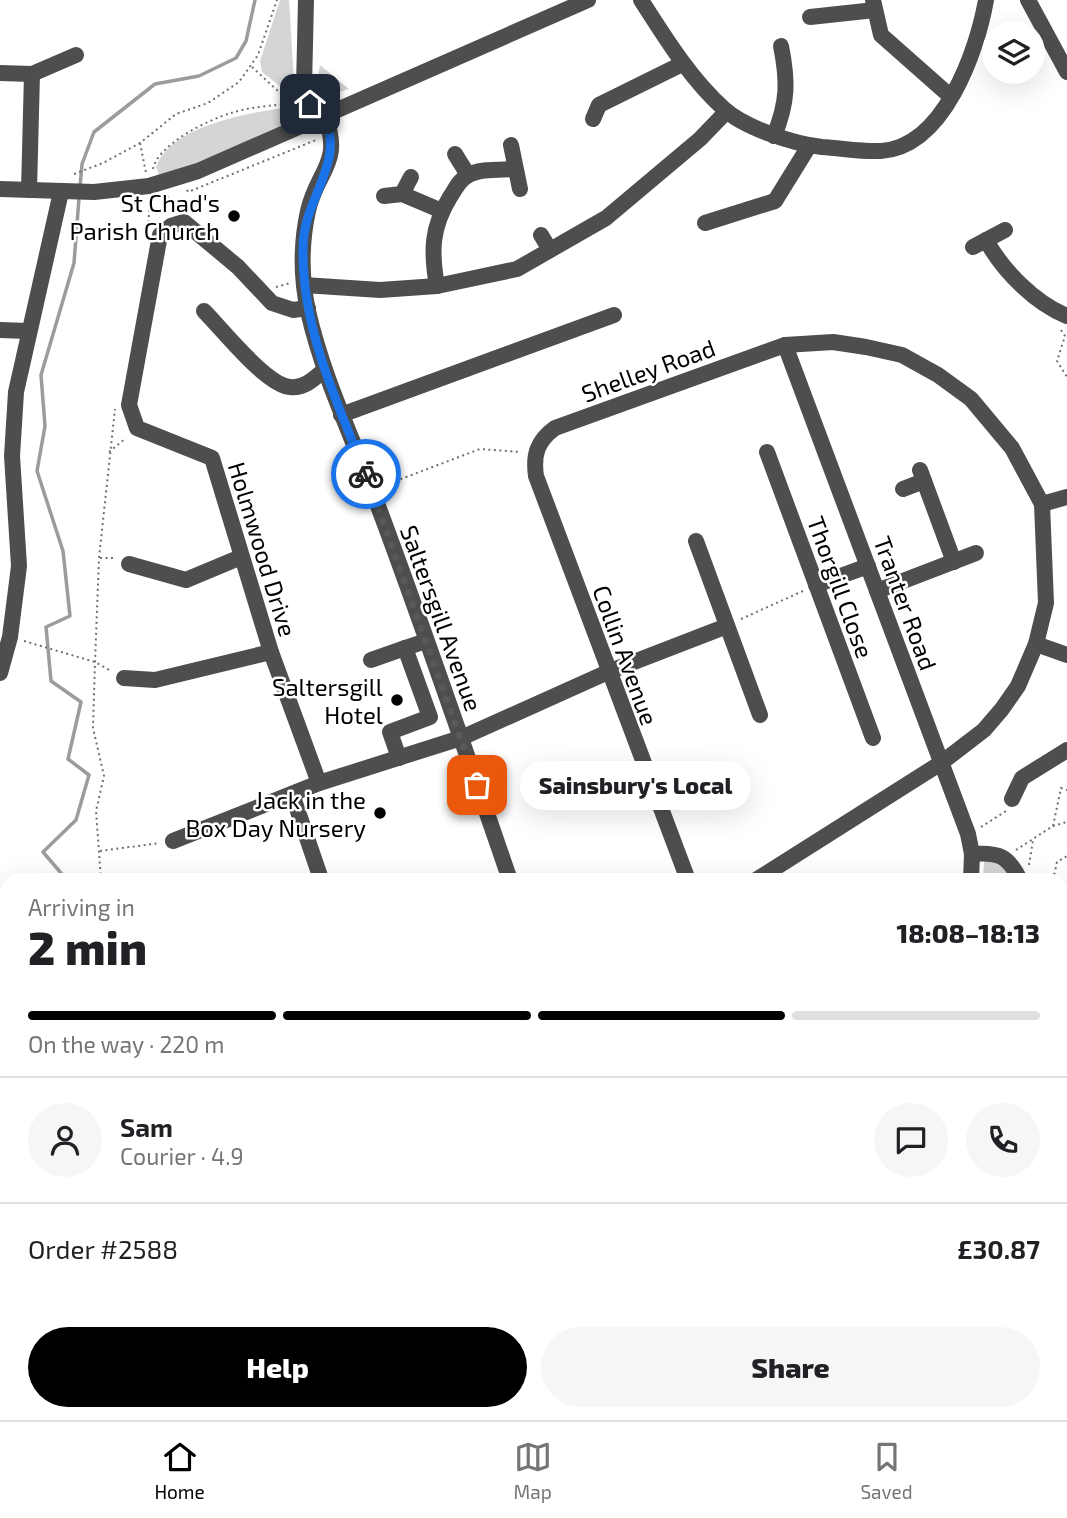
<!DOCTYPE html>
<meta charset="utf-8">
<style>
body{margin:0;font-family:"Exo 2",sans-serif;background:#f6f6f6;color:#202124;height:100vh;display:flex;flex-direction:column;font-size:26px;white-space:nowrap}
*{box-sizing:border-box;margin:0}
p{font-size:23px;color:#757577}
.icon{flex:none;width:38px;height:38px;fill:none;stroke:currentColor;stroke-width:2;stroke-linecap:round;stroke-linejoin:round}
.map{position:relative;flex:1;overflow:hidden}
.details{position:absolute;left:0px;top:873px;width:1068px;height:548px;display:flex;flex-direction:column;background:#fff;border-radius:21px 21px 0 0;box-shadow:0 7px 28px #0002}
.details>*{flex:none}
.buttons{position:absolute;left:982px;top:21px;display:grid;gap:14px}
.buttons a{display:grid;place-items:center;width:63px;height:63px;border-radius:50%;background:#fff;box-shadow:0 7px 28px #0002;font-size:35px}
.pin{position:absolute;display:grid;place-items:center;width:60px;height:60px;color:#fff;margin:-30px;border-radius:14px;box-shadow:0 4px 10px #0006}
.courier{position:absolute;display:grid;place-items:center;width:70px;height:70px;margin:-35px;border:5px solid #1a73e8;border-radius:50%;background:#fff;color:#222;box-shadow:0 2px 9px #0007}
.bubble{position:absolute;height:49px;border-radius:24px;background:#fff;box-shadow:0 7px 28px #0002;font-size:23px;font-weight:800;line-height:49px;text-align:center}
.headline em{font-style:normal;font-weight:800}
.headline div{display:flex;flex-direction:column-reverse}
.headline{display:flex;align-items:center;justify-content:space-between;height:119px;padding:0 28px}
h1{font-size:46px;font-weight:800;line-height:52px}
.bar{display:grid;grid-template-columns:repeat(4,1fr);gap:10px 7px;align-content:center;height:84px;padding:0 28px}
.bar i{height:9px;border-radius:5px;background:#e0e0e0}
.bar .current{background:#000}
.bar p{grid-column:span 4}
.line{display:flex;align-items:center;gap:18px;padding:0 28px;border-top:2px solid #e0e0e0}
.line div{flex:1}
.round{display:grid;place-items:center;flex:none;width:74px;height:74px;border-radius:37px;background:#f6f6f6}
.cta{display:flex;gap:14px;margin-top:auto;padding:14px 28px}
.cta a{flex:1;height:80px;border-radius:42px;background:#000;color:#fff;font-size:28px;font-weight:800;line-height:80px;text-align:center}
.cta a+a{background:#f6f6f6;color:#202124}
.tab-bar{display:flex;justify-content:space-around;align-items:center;height:98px;border-top:2px solid #e0e0e0;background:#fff;font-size:19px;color:#757577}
.tab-bar a{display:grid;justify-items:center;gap:4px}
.tab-bar .current{color:#000}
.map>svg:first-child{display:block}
.green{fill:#d5d5d5}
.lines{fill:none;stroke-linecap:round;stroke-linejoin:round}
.stream{stroke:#9c9c9c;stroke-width:3.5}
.path{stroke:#707070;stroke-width:2;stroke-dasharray:2 3.5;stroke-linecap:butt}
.minor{stroke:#4e4e4e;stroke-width:16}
.done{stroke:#595959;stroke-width:7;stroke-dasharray:0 12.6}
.route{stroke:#1a73e8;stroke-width:9}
.poi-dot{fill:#000;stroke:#fff;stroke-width:2.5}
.labels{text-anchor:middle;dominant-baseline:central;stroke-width:5;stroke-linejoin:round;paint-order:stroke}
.poi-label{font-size:24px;fill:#000;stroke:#fff;text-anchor:end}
.street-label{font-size:24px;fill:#000;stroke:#fff}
</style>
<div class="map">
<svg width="1067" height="1420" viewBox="0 0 1067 1420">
<rect width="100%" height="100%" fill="#fff"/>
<g class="green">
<path d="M280 0H289L295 98 262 72 260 61Z"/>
<path d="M320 65 349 89 320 98 316 86Z"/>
<path d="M296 106 298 115 291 123 199 164 159 175 156 167C172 123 256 112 296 106Z"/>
<path d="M999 859 1014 880H983L984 861Z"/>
<path d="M1061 931 1067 932V988L1061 992Z"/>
<path d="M1067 1368V1420H967L979 1414H1060L1061 1372Z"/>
<path d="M36 1414H630L626 1420H39Z"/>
</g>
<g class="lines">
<g class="stream">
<path d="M80 187 82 164 94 132 155 84 199 76 236 58 246 41 255 0"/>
<path d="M67 880 43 852 76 820 89 775 68 759 81 702 51 681 46 627 70 616 63 551 37 471 45 426 41 375 74 263 79 198"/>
<path d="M0 1088 7 1084"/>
</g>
<g class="path">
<path d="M252 67 291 103H295"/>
<path d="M140 143 146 173"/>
<path d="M153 169C158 144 208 120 231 113 249 107 271 106 291 103"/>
<path d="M74 174 103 163 140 143 176 114 208 103 239 82 258 55 277 0"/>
<path d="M187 190 188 192 316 140"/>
<path d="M167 196 181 208"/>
<path d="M148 228 150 199"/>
<path d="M276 287 290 283"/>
<path d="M1061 330 1065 336 1057 361 1067 377"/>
<path d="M109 452 126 438"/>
<path d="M385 485 480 449 520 452"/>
<path d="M100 558H116"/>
<path d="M741 619 803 591"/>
<path d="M24 641 95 662 111 671"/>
<path d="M1053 826 1061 788 1067 790"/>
<path d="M981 827 1006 811"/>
<path d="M1016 850 1053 826 1067 822"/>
<path d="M100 851 160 843"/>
<path d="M1029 865 1033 840"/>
<path d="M101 880 96 811 104 776 93 728 95 662 99 558 115 409"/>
<path d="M1053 880 1057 862 1067 856"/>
<path d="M1060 887 1067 889"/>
<path d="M0 1369 7 1364"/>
<path d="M1060 1378 1067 1375"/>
<path d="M29 1414 32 1420"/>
<path d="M978 1420 990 1414"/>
<path d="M1064 1420 1067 1407"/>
</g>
<g class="minor">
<path d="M306 0 304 87 316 121"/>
<path d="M641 0C666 39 690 78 724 109 745 128 794 144 822 147 841 148 862 152 881 151 944 147 977 51 986 0"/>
<path d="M873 0 881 35 950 96"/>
<path d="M1028 0 1067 72"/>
<path d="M810 17 875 10"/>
<path d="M0 73 32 74 29 190"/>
<path d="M32 74 76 55"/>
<path d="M325 116C343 164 317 170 308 211 301 243 301 278 308 311 322 373 349 430 372 490 421 619 465 750 510 880"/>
<path d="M593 119 599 105 682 64"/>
<path d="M774 136C788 102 788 81 781 46"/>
<path d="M511 145 520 189"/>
<path d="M455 154 468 175"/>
<path d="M0 189 94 192 149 186 198 171 588 0"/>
<path d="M402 194 442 211"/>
<path d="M384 196 402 194 411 177"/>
<path d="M705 223 775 201 809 146"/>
<path d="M541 235 550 250"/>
<path d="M986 240C1003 271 1035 303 1067 316"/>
<path d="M973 247 1005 230"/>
<path d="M304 285 380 290 437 286 517 269 606 218 700 139 726 112"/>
<path d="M437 286C431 252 431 228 450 197 455 190 459 180 467 176 479 168 501 170 515 169"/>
<path d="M308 308 293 310 272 303 238 267 184 222 171 226 160 235 129 405 137 428 212 458 271 652 319 783"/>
<path d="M204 311C222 329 266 385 290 387 304 389 315 378 324 370"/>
<path d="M0 330 28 331"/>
<path d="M785 345 968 834 972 854 971 880"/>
<path d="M341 415 614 315"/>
<path d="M767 452 873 738"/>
<path d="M920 470 954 562"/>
<path d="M903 489 924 481"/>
<path d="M1042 504 1067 497"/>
<path d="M696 541 760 715"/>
<path d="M129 564 186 580 241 557"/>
<path d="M816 585 868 566"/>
<path d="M877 591 976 553"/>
<path d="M1036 644 1067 655"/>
<path d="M371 660 405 648"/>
<path d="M0 673 10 637 19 566 12 456 16 392 61 192"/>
<path d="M124 678 155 680 271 652"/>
<path d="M399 758 390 732 430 717 405 648 426 641"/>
<path d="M292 794 321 879"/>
<path d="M1012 799 1022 778 1067 750"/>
<path d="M173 841 319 783 461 738 608 672 727 626"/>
<path d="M972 854C1000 852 1008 856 1020 880"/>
<path d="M688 880 536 476C533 455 537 441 555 428L785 345 833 342 866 347 902 355 938 375 971 399 1012 448 1042 504 1046 603 1036 644 1018 686 1002 709 984 730 941 763 756 880"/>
<path d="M1060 925 1067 926"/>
<path d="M1060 1146 1067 1158"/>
<path d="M1060 1206 1067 1202"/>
<path d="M121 1414 123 1420"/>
<path d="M566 1414 568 1420"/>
<path d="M799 1414 802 1420"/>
<path d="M925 1414 928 1420"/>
<path d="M318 1420 329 1414"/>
<path d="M653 1420 666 1416"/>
</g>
</g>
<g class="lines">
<path class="done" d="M366 474 477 785"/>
<path class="route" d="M310 104 316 121 325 116C345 168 303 196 303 249 302 328 336 401 366 474"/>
</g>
<g class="poi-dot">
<circle cx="234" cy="216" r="7"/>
<circle cx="397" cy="700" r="7"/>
<circle cx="380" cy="813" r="7"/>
</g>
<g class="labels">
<g class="poi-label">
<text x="220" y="202">St Chad's<tspan x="220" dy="28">Parish Church</tspan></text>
<text x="383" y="686">Saltersgill<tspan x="383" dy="28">Hotel</tspan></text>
<text x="366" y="799">Jack in the<tspan x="366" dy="28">Box Day Nursery</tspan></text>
</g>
<g class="street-label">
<text transform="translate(648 370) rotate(-20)">Shelley Road</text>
<text transform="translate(263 549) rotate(73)">Holmwood Drive</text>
<text transform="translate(841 587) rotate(70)">Thorgill Close</text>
<text transform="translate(906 603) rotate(70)">Tranter Road</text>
<text transform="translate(442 618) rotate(70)">Saltersgill Avenue</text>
<text transform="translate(626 655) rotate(70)">Collin Avenue</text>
</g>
</g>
</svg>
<div class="buttons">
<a><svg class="icon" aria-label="layers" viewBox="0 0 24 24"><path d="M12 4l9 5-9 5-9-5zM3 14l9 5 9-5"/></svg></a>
</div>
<div class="pin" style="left:477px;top:785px;background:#ea580c"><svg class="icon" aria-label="bag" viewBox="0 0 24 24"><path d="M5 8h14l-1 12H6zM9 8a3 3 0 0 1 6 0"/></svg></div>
<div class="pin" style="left:310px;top:104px;background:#1f2937"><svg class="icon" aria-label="home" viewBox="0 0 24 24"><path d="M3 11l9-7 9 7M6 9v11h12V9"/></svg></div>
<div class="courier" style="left:366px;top:474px"><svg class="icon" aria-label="bike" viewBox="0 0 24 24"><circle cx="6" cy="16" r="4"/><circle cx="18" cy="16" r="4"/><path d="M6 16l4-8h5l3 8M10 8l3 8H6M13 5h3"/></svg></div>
<div class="bubble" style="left:520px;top:761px;width:231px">Sainsbury's Local</div>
<section class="details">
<div class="headline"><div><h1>2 min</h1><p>Arriving in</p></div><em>18:08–18:13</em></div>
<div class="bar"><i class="current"></i><i class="current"></i><i class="current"></i><i></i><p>On the way · 220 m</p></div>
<div class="line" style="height:126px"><a class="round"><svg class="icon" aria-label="person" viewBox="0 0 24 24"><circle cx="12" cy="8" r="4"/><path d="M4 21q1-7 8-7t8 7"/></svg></a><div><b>Sam</b><p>Courier · 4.9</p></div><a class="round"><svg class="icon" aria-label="chat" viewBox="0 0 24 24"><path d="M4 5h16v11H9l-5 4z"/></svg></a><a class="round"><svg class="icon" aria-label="phone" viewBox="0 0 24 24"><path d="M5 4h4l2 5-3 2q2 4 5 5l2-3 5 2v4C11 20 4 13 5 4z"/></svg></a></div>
<div class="line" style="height:91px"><div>Order #2588</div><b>£30.87</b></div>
<div class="cta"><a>Help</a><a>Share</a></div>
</section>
</div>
<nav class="tab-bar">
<a class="current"><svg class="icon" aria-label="home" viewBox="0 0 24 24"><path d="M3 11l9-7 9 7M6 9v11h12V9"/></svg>Home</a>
<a><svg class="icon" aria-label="map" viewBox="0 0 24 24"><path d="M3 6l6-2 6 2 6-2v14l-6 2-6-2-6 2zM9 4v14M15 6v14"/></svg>Map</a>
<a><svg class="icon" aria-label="saved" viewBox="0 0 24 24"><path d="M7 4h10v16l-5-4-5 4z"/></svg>Saved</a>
</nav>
